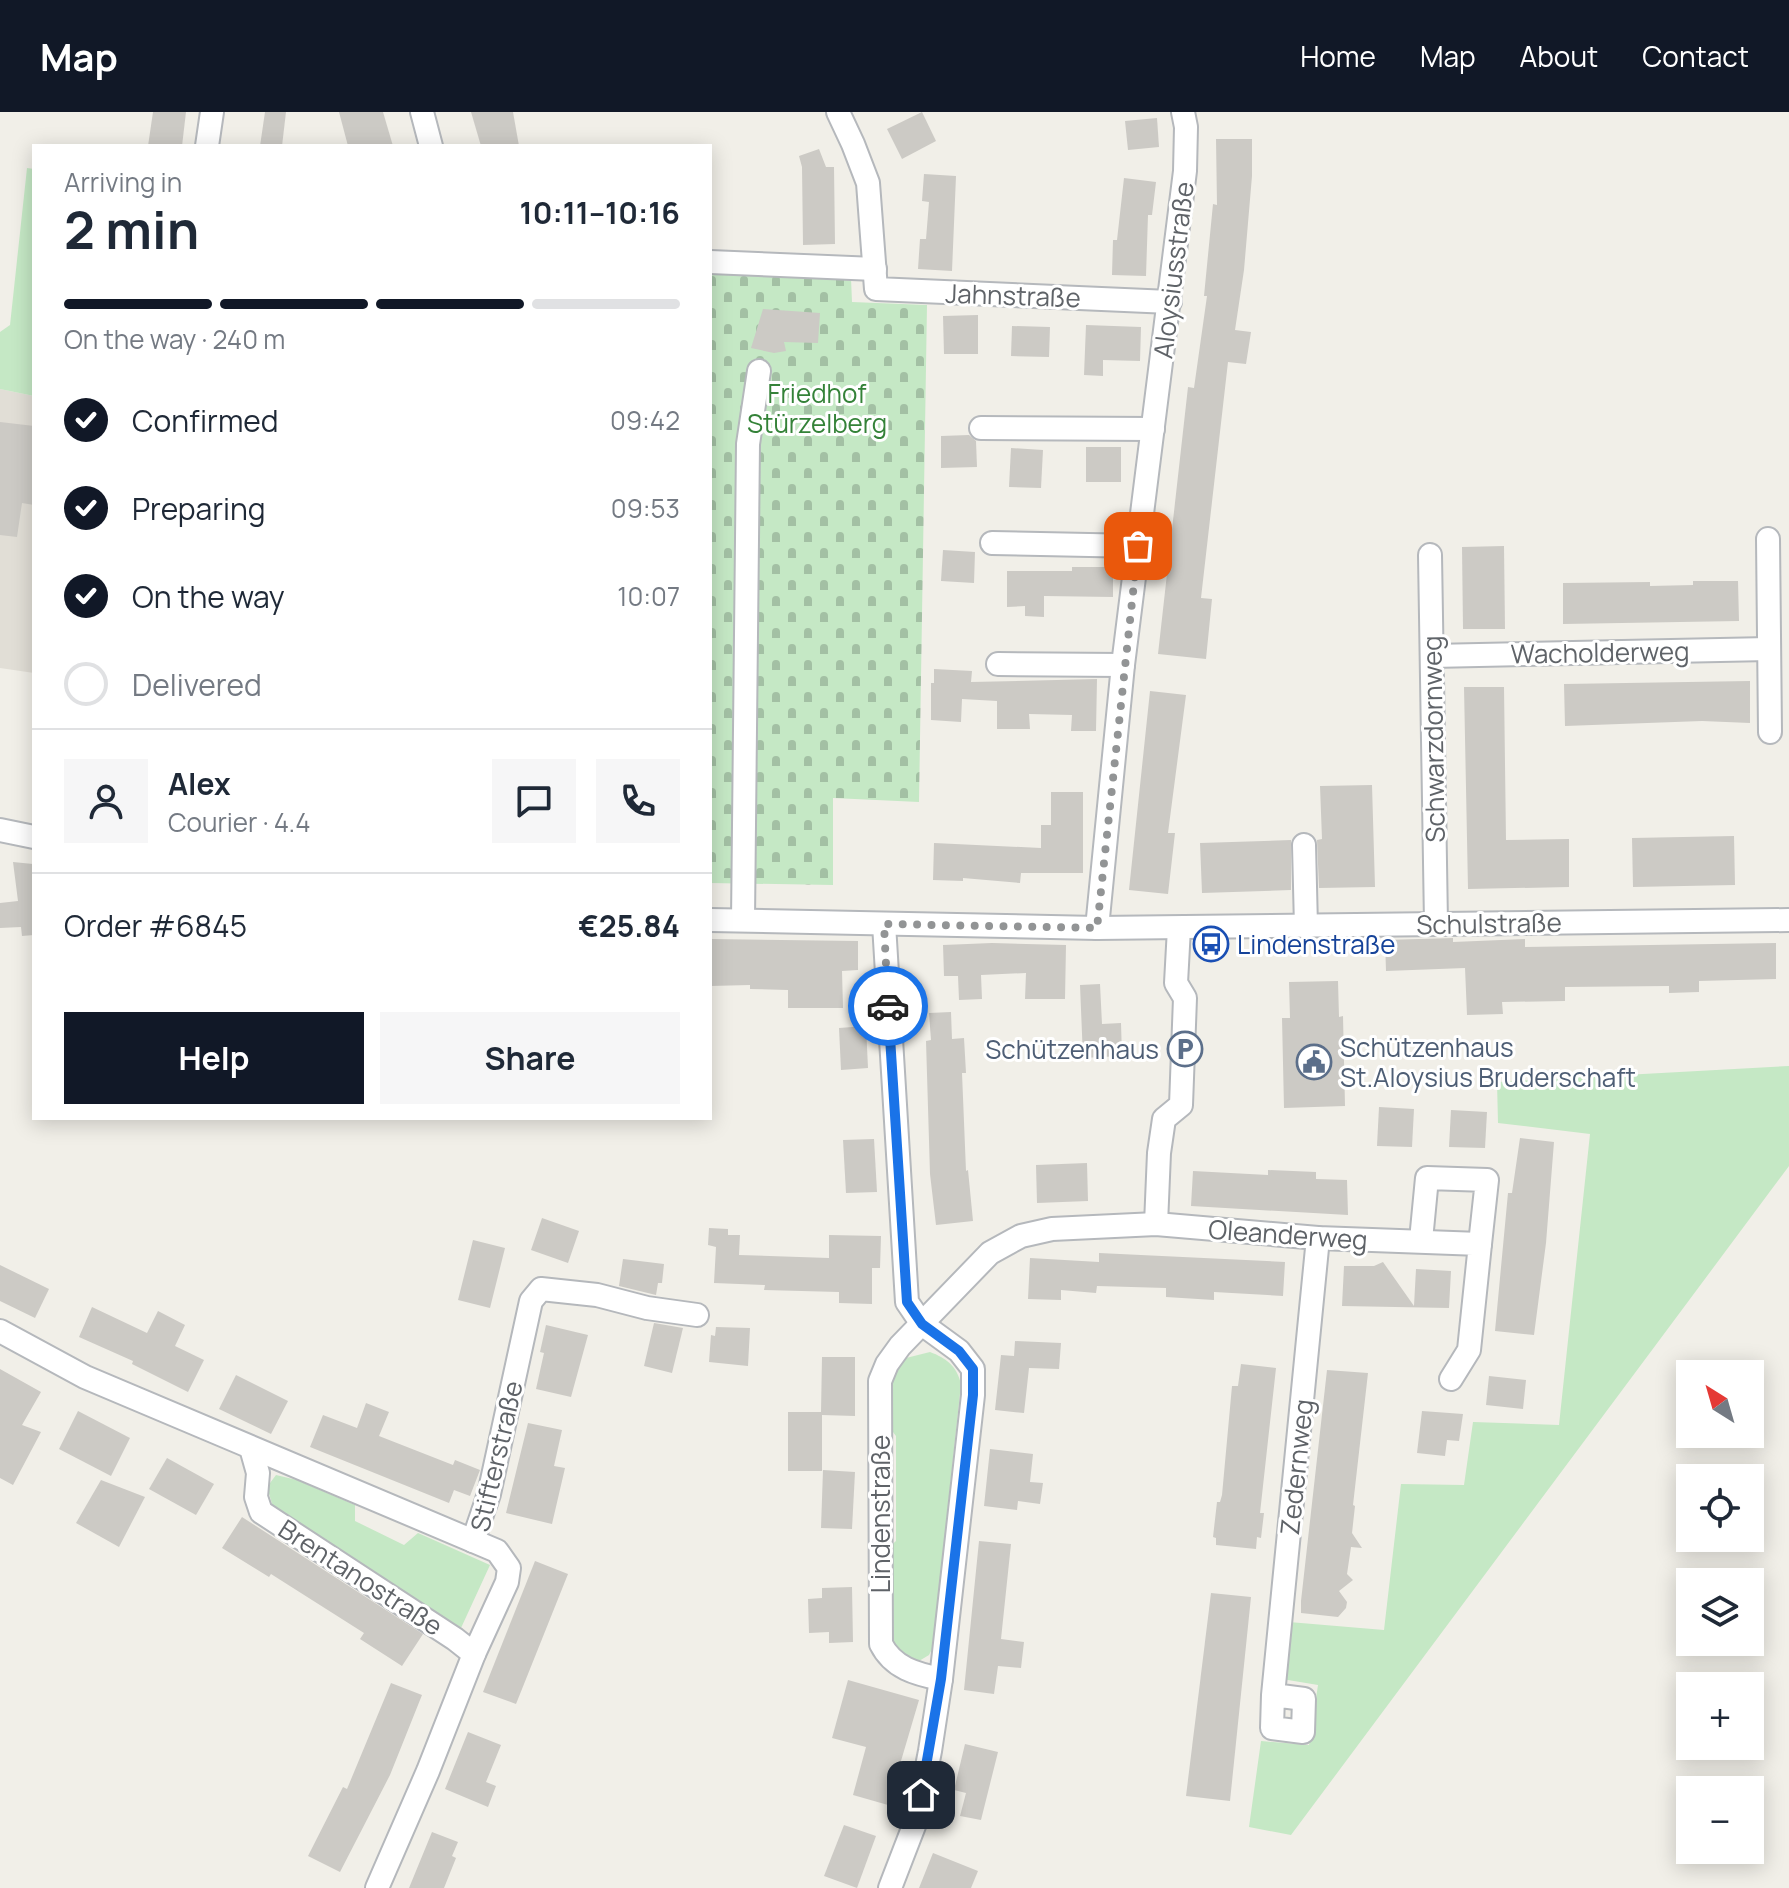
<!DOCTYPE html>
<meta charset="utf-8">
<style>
body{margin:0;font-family:Manrope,sans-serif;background:#f6f6f7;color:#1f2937;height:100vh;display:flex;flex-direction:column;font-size:30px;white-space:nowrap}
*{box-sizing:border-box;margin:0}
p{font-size:26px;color:#747a83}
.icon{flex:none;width:44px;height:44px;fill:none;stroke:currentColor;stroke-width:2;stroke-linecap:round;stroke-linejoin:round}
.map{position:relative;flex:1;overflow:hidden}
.drawer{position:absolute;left:32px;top:32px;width:680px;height:976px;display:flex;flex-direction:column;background:#fff;border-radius:0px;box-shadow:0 4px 20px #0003}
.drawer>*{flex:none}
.needle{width:52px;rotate:323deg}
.controls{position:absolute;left:1676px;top:1248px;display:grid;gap:16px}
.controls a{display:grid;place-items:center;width:88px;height:88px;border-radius:0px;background:#fff;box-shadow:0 4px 20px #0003;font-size:40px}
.pin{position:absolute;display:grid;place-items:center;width:68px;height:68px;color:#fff;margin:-34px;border-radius:16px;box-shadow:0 4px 12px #0006}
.courier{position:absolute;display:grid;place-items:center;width:80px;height:80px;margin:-40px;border:6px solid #1a73e8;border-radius:50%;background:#fff;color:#222;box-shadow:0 2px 10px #0007}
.overview em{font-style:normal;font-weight:700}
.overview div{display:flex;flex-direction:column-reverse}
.overview{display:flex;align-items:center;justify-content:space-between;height:136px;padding:0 32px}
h1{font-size:52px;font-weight:700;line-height:60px}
.bar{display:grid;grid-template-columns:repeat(4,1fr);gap:12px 8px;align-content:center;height:96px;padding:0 32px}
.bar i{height:10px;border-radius:6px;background:#e0e1e3}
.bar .current{background:#111827}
.bar p{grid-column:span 4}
.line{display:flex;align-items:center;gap:20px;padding:0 32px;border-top:2px solid #e0e1e3}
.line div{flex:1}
.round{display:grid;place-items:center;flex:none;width:84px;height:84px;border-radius:0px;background:#f6f6f7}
ol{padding:0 32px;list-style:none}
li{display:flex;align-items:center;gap:24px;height:88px}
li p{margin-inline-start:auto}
li .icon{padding:8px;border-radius:50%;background:#111827;color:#fff;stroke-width:4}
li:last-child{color:#747a83}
li i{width:44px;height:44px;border:4px solid #e0e1e3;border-radius:50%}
.button{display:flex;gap:16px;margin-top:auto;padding:16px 32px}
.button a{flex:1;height:92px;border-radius:0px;background:#111827;color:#fff;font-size:32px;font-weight:700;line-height:92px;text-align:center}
.button a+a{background:#f6f6f7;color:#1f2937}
header{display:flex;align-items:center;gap:48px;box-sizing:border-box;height:112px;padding:0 40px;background:#111827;color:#fff}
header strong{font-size:38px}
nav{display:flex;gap:44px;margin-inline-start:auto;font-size:28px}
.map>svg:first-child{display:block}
.education{fill:#e1ded6}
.green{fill:#c5e8c5}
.cemetery{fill:url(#cemetery-stones)}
.building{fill:#cccac5}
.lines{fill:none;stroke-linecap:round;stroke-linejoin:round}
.minor-casing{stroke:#b5b8bc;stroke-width:26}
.minor{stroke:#fff;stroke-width:22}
.done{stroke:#929495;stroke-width:8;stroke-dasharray:0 14.4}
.route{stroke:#1a73e8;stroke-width:10}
.labels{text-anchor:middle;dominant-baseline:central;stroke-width:6;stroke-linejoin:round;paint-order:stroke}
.street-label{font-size:26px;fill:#5f6368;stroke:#fff}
.park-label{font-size:26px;fill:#348238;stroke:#fff}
.transit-label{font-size:26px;fill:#164399;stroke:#fff;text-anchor:start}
.service-label{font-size:26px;fill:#4e5e75;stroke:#fff;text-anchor:start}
</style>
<header>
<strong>Map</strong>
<nav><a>Home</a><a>Map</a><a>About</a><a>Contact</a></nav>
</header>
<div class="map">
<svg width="1789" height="1776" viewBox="0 0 1789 1776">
<defs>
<pattern id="cemetery-stones" width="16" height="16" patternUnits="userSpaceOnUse" patternTransform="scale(2)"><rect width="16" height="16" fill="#c5e8c5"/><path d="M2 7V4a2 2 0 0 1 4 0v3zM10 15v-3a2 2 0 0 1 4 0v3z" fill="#a3c0a4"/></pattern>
</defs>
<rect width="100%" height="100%" fill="#f1efe8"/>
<path class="education" d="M0 277 34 284V561L0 556Z"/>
<g class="green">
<path d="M27 56 34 57V284L0 277V220L10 213Z"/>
<path d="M1789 954V1054L1291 1723 1249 1715 1261 1629 1309 1633 1318 1573 1282 1567 1289 1510 1384 1518 1401 1372 1464 1373 1473 1310 1559 1313 1590 1022 1498 1011 1497 970Z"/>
<path d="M930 1240C946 1246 957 1254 961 1272L933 1535 929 1543 919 1549 907 1547 888 1530 887 1437 896 1429V1324C875 1298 888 1273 902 1247Z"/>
<path d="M276 1363 297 1368 355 1393V1409L404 1433 418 1421 490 1453 461 1516 290 1410 273 1395 267 1375Z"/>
</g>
<path class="cemetery" d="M710 161 851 166 852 190 927 193 919 690 833 686V773L710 771Z"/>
<g class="building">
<path d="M153 0H186L182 34H148Z"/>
<path d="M265 0H286L282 34H260Z"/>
<path d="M339 0H383L393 34H348Z"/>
<path d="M471 0H513L519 34H481Z"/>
<path d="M922 0 936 29 902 47 887 17Z"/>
<path d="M1157 6 1159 35 1128 38 1125 9Z"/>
<path d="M1216 27H1252V64L1244 158 1235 218 1251 220 1246 252 1228 250 1201 486 1212 487 1206 547 1158 542 1188 275 1194 276 1207 184H1204L1213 92 1217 93Z"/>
<path d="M819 37 826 55H834L835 132 803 133 802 55 799 44Z"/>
<path d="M924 62 956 64 952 159 918 157 920 127H926L929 90 922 89Z"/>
<path d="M1124 66 1156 70 1152 103H1148L1146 164 1112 163 1113 128H1117Z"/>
<path d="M763 197 820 201 818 231 784 230 786 239 774 241 751 236Z"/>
<path d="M978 203V242H944L943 204Z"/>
<path d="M1086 213 1141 215 1140 249 1103 248V264L1084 263Z"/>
<path d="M1012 214 1050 215 1049 245 1011 244Z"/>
<path d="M0 310 34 314V393L22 391 17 425 0 423Z"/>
<path d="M969 323 976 329 977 355 941 356V324Z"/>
<rect x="1086" y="335" width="35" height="35"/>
<path d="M1011 336 1043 338 1041 376 1009 375Z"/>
<path d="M1504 434 1505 517H1463L1462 435Z"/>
<path d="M943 438 975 440 974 471 941 469Z"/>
<path d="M1072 455H1113V485L1044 484V505L1025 504V494L1007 495V459H1072Z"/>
<path d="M1693 469H1738L1739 509 1563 512V471L1650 470V474L1693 473Z"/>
<path d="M934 557 972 559 971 570 1097 567 1096 619H1071L1072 603 1029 602 1030 617H997V589L962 587 961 610 931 608V571H934Z"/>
<path d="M1750 569V611L1702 609 1565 614 1564 572Z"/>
<path d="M1464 575H1504L1506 728 1569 727V775L1468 777Z"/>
<path d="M1150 579 1186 583 1168 721H1175L1168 782 1129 778Z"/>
<path d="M1372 673 1375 775 1319 776 1317 728 1322 727 1320 674Z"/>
<path d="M1051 680H1083V761H1021L1020 771 963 766V769L933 768 934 731 1041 736V713H1051Z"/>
<path d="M1734 724 1735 773 1633 775 1632 726Z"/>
<path d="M1291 728V778L1202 781 1200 731Z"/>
<path d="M13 750 33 752 34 823 22 824 21 815 0 816V791L18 789Z"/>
<path d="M1453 826V830L1525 827V835L1776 831V867L1699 869V880L1669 881V874L1565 875V889L1502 890 1503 902 1467 903 1465 856 1386 859 1385 828Z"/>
<path d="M710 827 858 829V858L842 859 843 896H788V878L750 877V873L710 874Z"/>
<path d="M992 831 1066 833 1065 887H1025L1026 861 981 863 982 887 959 888 958 864H944L943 833Z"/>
<path d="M1338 869 1339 905 1343 904 1345 994 1284 996 1282 906H1290L1289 870Z"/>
<path d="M1100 872 1102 912 1121 911 1122 944 1083 946 1080 873Z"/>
<path d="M951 900 952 927 964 926 966 961H962L966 1059 968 1058 973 1109 936 1113 930 1062 926 929 931 928 929 901Z"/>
<path d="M866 914 868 956 841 958 839 916Z"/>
<path d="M1379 995 1414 997 1412 1035 1377 1034Z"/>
<path d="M1451 998 1487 1000 1485 1036 1449 1035Z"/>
<path d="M1520 1026 1554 1030 1546 1131 1534 1223 1495 1219 1508 1081H1512Z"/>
<path d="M874 1027 877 1080 846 1081 843 1028Z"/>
<path d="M1087 1051 1088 1089 1037 1091 1036 1053Z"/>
<path d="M1268 1058 1316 1060V1067L1347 1068 1348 1103 1191 1094 1193 1059 1268 1063Z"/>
<path d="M542 1106 579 1119 568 1151 531 1138Z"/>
<path d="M709 1116 728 1117V1123H740L739 1143 829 1146V1123L881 1124 880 1156H872V1192L839 1191V1180L764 1178 765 1173 714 1171 716 1135 708 1133Z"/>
<path d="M473 1128 505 1136 490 1196 458 1188Z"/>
<path d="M1099 1141 1285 1150 1283 1184 1214 1180V1188L1166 1185V1176L1097 1174 1096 1181 1061 1178V1188L1028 1187 1030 1146 1099 1150Z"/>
<path d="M623 1147 664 1152 662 1171H658L656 1183 619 1174Z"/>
<path d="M1383 1150 1414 1194 1416 1157 1451 1159 1449 1196 1342 1194 1344 1154H1374Z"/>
<path d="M0 1153 49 1177 35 1206 0 1189Z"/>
<path d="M92 1195 147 1221 158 1199 185 1213 175 1234 204 1248 188 1280 132 1252 133 1249 79 1225Z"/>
<path d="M654 1211 683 1216 672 1261 644 1254Z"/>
<path d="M546 1213 588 1223 571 1285 536 1277 544 1241 540 1240Z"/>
<path d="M716 1215 750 1216 748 1254 709 1250 711 1223 715 1224Z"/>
<path d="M1015 1229 1061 1231 1059 1257 1029 1256 1024 1301 995 1298 1001 1243 1014 1244Z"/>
<path d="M822 1245H855V1304L822 1303V1359H788V1300H821Z"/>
<path d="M1241 1252 1276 1256 1260 1401H1264L1261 1426 1257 1425 1256 1437 1216 1433V1426L1213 1425 1217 1390H1220L1222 1383 1232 1274H1238Z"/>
<path d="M0 1257 41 1280 22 1313 41 1320 13 1373 0 1366Z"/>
<path d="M1327 1258 1368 1261 1353 1393 1355 1394 1352 1421 1362 1436 1351 1435 1347 1462 1353 1468 1339 1479 1347 1490 1346 1496 1338 1505 1301 1501V1489Z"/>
<path d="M236 1263 288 1289 271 1322 219 1297Z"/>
<path d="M1489 1264 1526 1268 1523 1297 1486 1293Z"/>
<path d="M366 1291 389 1300 379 1324 453 1353 455 1348 480 1358 470 1384 454 1378 449 1391 310 1335 323 1303 357 1316Z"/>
<path d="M78 1299 130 1326 111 1364 59 1337Z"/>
<path d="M1422 1299 1463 1302 1459 1329 1447 1328 1445 1344 1417 1341Z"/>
<path d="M528 1311 562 1318 554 1354 565 1356 552 1412 506 1401Z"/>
<path d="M990 1337 1033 1342 1030 1370 1043 1371 1040 1392 1018 1389 1017 1398 984 1394Z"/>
<path d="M167 1346 214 1372 196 1403 149 1377Z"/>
<path d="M823 1358 855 1360 852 1417 821 1416Z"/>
<path d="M101 1368 145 1385 119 1435 76 1411Z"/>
<path d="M242 1405 423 1522 402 1554 360 1527 364 1521 271 1462 269 1465 222 1436Z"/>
<path d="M979 1429 1011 1432 1001 1527 1024 1530 1021 1556 998 1554 994 1582 964 1578Z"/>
<path d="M535 1449 568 1462 516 1592 483 1580Z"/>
<path d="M852 1475 853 1530 829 1531V1520L809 1521 808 1487 822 1486V1476Z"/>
<path d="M1211 1481 1251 1485 1230 1689 1186 1684Z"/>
<path d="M848 1568 919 1588 888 1693 853 1683 866 1635 832 1626Z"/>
<path d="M391 1571 422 1583 390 1663 340 1760 308 1744 343 1675 347 1677Z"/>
<path d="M468 1620 501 1633 486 1670 496 1674 488 1695 445 1677Z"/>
<path d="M965 1632 998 1640 981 1708 960 1704 966 1681 954 1678Z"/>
<path d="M844 1713 876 1724 857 1776 824 1764Z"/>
<path d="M432 1720 458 1730 452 1744 456 1746 444 1776H409Z"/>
<path d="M933 1741 978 1759 971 1776H919Z"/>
</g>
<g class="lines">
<g class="minor-casing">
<g id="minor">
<path d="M422 0 431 34"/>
<path d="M838 0 853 32 868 71 876 177 1170 190"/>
<path d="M207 34 212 0"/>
<path d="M710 150 875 157"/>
<path d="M981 316 1153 317"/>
<path d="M1768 427 1770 620"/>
<path d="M992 431 1138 434"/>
<path d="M1430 443 1436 811"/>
<path d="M1432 544 1769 537"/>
<path d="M998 552 1123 553"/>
<path d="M0 718 34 725"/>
<path d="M1304 733 1306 815"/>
<path d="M710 808 1097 816 1789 808"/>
<path d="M743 808 748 332 759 259"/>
<path d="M884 812 907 1190 922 1212 959 1239 973 1257V1283L941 1567 930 1639 917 1706 890 1776"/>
<path d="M1097 816 1123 553 1185 59 1186 15 1183 0"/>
<path d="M1156 1112 1159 1041 1164 1007 1181 993 1185 886 1176 871 1179 816"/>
<path d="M1421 1128 1427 1066 1487 1068 1480 1132"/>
<path d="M0 1219 85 1265 497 1439 509 1456 507 1470 474 1542 428 1659 377 1776"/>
<path d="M251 1336 258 1361 256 1385 261 1400 455 1527 474 1542"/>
<path d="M473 1429 489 1382 531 1189 541 1177 597 1183 647 1196 697 1203"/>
<path d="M941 1567C916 1562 893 1556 881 1532L880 1269 887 1252 900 1234 990 1141 1021 1124 1052 1117 1156 1112 1318 1126 1480 1132 1469 1238 1451 1267"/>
<path d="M1273 1583 1304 1587 1303 1620 1272 1616 1273 1583 1318 1126"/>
</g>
</g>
<use href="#minor" class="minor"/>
</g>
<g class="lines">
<path class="done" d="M888 894 884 812 1097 816 1138 434"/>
<path class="route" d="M888 894 907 1190 922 1212 959 1239 973 1257V1283L941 1567 921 1683"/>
</g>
<defs>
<g id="bus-ring" transform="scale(1.8)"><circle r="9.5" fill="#fff" stroke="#1a4fb4" stroke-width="1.5"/><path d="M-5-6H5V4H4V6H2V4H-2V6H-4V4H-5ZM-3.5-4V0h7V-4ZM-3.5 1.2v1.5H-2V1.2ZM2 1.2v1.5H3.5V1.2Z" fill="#1a4fb4"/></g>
<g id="parking-ring" transform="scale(1.8)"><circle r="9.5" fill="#fff" stroke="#5c6f8a" stroke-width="1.5"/><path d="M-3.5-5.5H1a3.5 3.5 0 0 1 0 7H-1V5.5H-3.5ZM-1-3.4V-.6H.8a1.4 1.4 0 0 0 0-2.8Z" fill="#5c6f8a"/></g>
<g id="civic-ring" transform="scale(1.8)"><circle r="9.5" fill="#fff" stroke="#5c6f8a" stroke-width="1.5"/><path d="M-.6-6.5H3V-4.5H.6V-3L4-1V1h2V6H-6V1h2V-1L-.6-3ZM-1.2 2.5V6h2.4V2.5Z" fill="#5c6f8a"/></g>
</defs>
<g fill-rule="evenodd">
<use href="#bus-ring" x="1211" y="832"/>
<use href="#parking-ring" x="1185" y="937"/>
<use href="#civic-ring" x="1314" y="950"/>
</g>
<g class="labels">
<g class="street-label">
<text transform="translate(1173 158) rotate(-83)">Aloysiusstraße</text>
<text transform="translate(1013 183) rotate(2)">Jahnstraße</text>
<text transform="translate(1600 540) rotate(-1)">Wacholderweg</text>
<text transform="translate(1433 627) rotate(-91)">Schwarzdornweg</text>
<text transform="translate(1489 811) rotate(-1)">Schulstraße</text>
<text transform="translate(1288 1122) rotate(4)">Oleanderweg</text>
<text transform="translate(496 1344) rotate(-77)">Stifterstraße</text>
<text transform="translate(1296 1355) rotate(-84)">Zedernweg</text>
<text transform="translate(880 1402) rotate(-90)">Lindenstraße</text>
<text transform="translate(361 1465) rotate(33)">Brentanostraße</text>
</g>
<g class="park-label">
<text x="817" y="281">Friedhof<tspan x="817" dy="30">Stürzelberg</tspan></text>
</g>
<g class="transit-label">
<text x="1237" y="832">Lindenstraße</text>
</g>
<g class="service-label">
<text x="1340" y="935">Schützenhaus<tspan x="1340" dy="30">St.Aloysius Bruderschaft</tspan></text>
<text x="1159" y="937" text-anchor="end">Schützenhaus</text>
</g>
</g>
</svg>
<div class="controls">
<a><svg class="needle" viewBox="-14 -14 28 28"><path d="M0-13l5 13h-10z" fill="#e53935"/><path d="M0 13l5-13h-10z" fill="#747a83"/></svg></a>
<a><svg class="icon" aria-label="locate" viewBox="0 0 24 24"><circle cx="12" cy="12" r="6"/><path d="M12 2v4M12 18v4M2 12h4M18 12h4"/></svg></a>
<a><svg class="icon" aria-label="layers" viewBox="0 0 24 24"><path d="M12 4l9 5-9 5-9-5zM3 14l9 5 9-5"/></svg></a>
<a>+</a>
<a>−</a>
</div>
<div class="pin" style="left:1138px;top:434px;background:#ea580c"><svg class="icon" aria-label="bag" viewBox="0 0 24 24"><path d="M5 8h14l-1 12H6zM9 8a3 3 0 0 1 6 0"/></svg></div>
<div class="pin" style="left:921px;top:1683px;background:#1f2937"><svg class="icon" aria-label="home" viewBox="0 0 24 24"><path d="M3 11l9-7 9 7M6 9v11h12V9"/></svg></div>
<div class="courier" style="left:888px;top:894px"><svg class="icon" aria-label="car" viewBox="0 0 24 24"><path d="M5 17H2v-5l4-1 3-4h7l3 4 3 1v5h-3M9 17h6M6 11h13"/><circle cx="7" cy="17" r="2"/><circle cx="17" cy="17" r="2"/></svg></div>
<section class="drawer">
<div class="overview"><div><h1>2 min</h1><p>Arriving in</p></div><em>10:11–10:16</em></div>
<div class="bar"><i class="current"></i><i class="current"></i><i class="current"></i><i></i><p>On the way · 240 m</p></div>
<ol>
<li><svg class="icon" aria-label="check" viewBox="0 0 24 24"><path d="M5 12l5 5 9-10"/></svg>Confirmed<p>09:42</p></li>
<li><svg class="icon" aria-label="check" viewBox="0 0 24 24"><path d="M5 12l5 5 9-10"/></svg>Preparing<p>09:53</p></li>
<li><svg class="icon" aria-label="check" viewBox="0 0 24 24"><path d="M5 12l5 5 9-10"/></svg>On the way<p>10:07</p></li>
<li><i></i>Delivered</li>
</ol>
<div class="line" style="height:144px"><a class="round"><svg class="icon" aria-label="person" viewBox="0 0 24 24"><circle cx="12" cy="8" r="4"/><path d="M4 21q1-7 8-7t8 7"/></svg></a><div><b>Alex</b><p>Courier · 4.4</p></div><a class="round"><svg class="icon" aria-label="chat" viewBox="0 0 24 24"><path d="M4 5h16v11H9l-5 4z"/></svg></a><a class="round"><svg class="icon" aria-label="phone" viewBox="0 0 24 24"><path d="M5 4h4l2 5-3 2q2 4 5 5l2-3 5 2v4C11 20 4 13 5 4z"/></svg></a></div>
<div class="line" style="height:104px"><div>Order #6845</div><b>€25.84</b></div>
<div class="button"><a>Help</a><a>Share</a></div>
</section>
</div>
